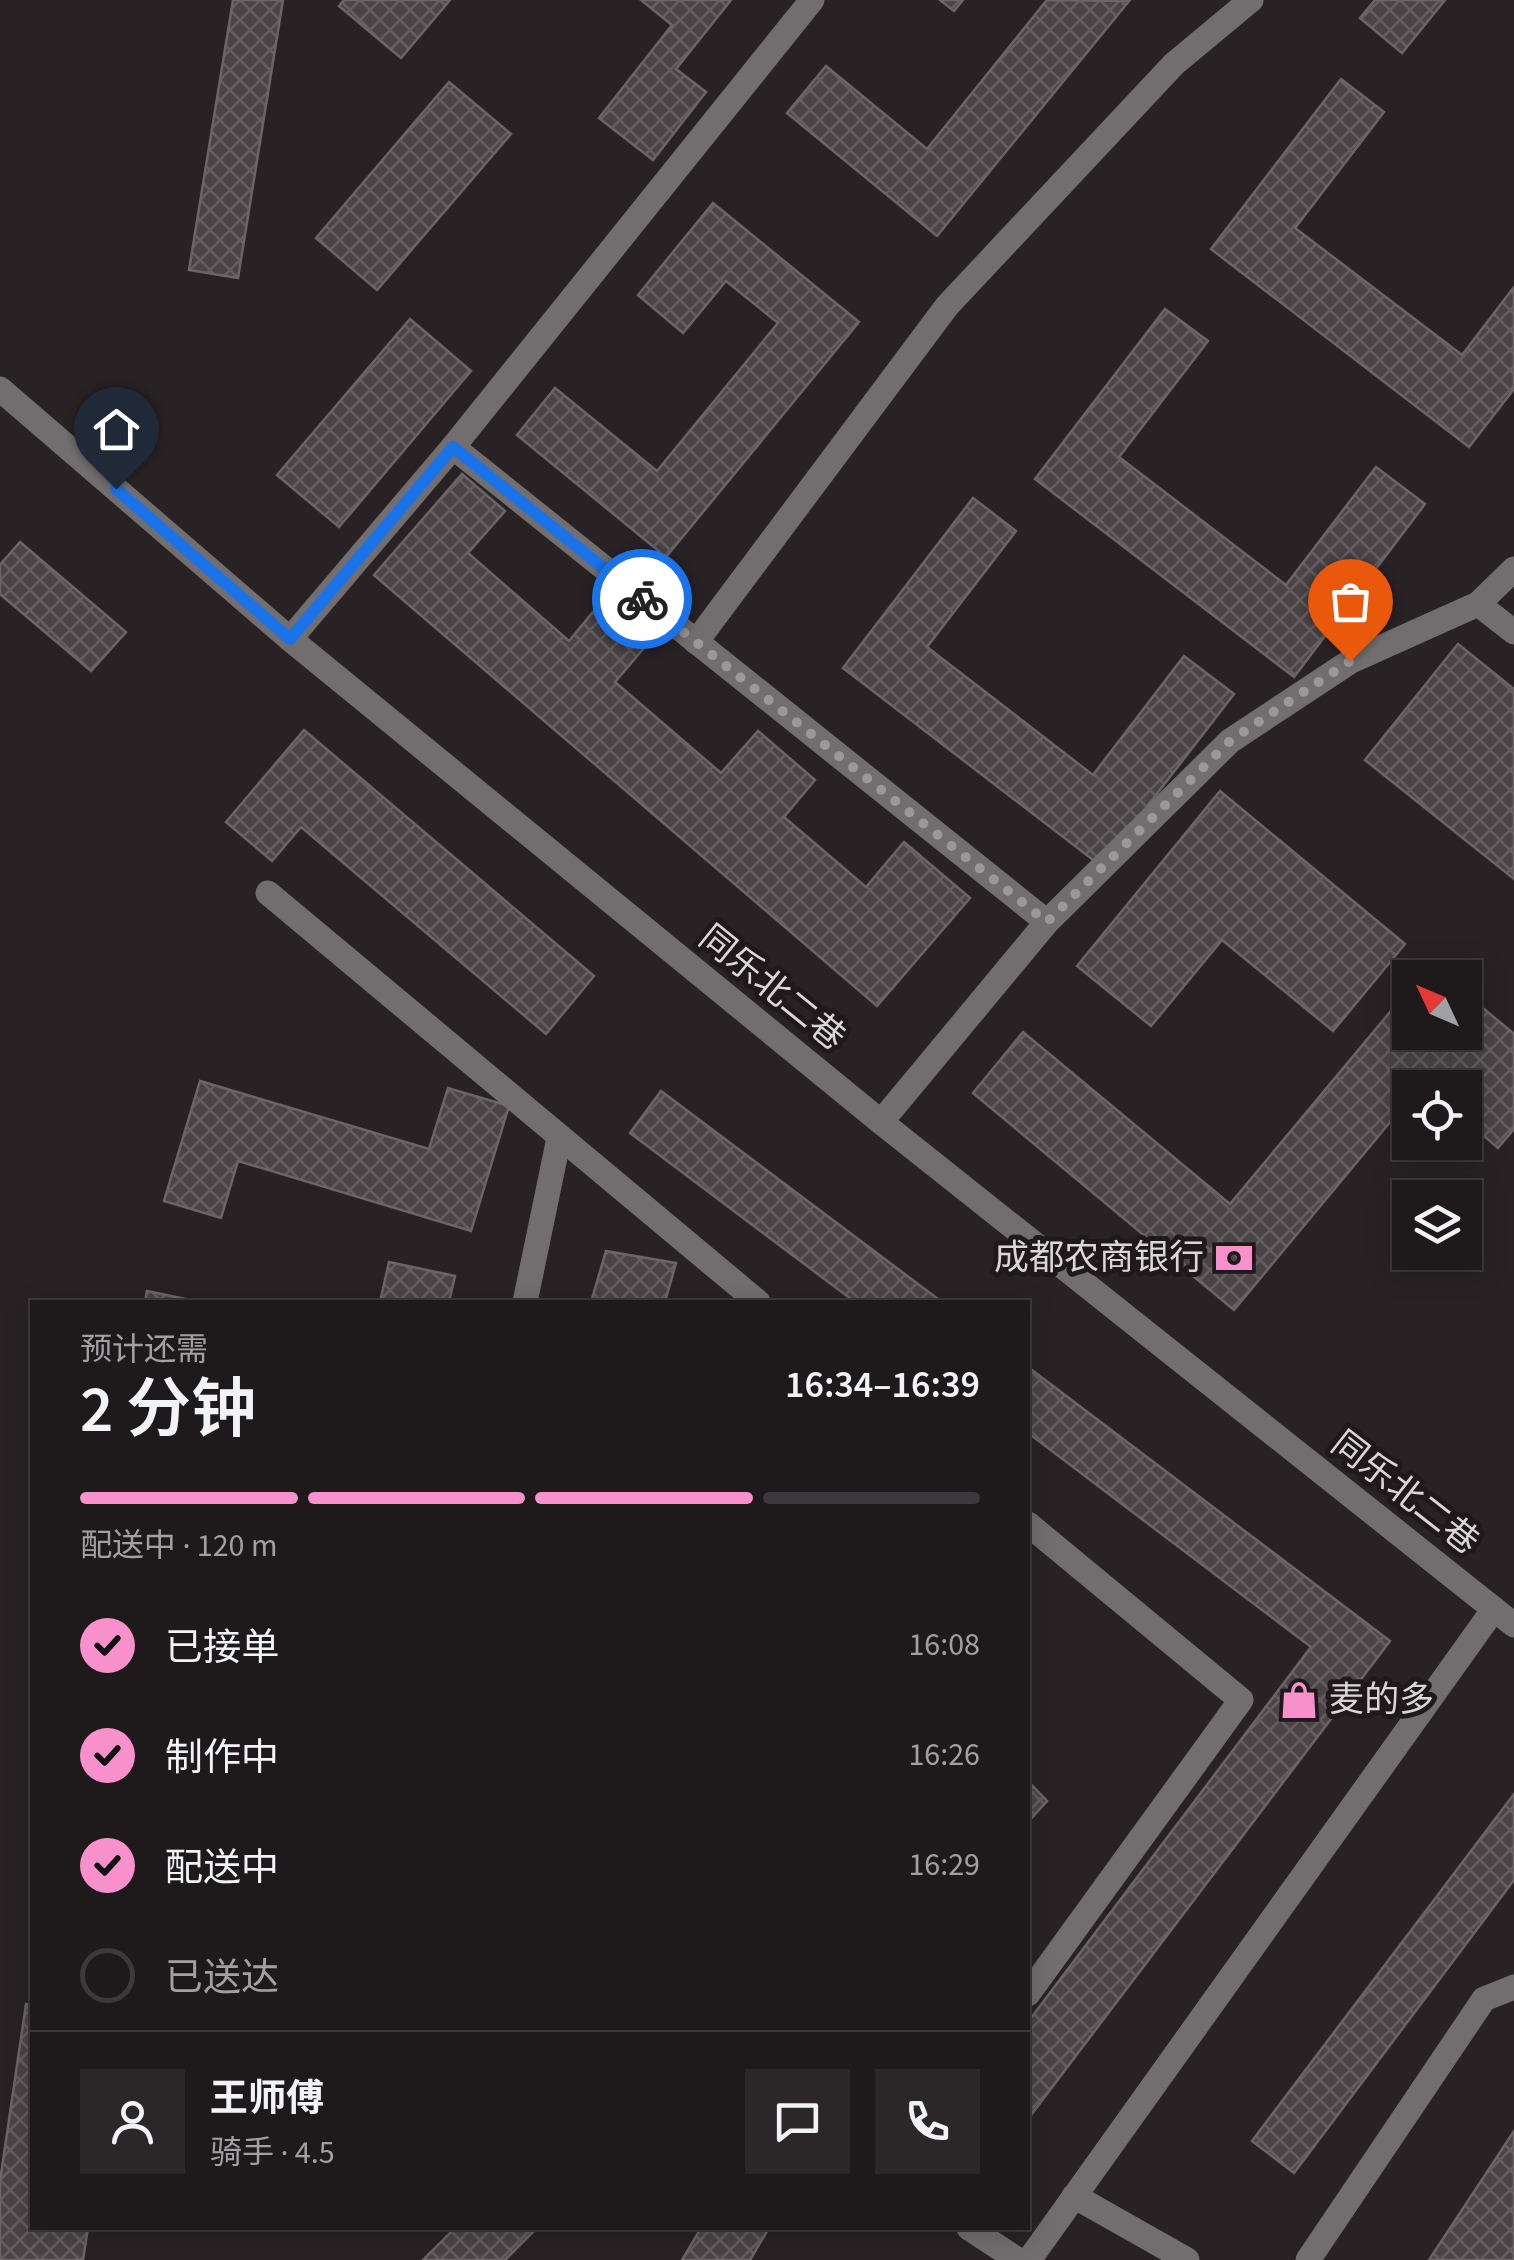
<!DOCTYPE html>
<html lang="zh">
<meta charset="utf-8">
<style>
body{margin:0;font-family:"Source Sans 3","Noto Sans SC",sans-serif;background:#2b2729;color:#f1f3f6;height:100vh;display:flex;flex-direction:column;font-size:38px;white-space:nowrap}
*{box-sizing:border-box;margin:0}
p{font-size:32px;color:#a1a1a3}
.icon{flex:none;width:55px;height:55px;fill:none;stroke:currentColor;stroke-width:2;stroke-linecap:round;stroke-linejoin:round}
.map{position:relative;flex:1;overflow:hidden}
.side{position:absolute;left:30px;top:1300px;width:1000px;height:930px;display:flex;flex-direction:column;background:#1e1a1c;border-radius:0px;box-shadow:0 5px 25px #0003,0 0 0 2px #3c383b}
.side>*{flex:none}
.needle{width:65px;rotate:314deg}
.tools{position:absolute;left:1392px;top:960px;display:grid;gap:20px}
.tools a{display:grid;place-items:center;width:90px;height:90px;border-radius:0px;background:#1e1a1c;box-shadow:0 5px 25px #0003,0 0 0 2px #3c383b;font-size:50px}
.pin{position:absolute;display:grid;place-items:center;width:85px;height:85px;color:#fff;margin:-102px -42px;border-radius:50% 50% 50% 0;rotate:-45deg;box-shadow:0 0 10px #0007}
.pin .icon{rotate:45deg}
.courier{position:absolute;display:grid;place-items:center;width:100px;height:100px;margin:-50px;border:8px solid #1a73e8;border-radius:50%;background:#fff;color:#222;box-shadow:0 2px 12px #0007}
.summary em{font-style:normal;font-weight:600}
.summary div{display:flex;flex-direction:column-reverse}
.summary{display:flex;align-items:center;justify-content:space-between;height:170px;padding:0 50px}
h1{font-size:65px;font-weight:600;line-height:75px}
.bar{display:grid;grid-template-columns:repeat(4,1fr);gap:15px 10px;align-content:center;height:120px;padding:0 50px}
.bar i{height:12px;border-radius:8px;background:#3c383b}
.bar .current{background:#f890cc}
.bar p{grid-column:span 4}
.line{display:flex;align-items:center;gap:25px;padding:0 50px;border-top:2px solid #3c383b}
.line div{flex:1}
.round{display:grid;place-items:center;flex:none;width:105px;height:105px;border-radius:0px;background:#2b2729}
ol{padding:0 50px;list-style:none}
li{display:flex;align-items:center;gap:30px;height:110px}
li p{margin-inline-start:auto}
li .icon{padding:10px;border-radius:50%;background:#f890cc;color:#111;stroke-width:4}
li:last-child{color:#a1a1a3}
li i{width:55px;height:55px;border:5px solid #3c383b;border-radius:50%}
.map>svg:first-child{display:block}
.building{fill:url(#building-cross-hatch);stroke:#6c6568;stroke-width:2.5}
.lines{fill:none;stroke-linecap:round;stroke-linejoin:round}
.minor{stroke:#726e70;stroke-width:25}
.done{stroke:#9c989a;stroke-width:10;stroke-dasharray:0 18}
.route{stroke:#1a73e8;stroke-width:12}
.labels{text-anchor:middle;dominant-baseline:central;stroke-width:10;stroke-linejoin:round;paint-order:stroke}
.street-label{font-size:35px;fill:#dbd7d9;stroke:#1f191c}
.poi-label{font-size:35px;fill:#dbd7d9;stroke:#1f191c;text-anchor:end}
</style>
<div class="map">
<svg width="1514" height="2260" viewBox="0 0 1514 2260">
<defs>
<pattern id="building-cross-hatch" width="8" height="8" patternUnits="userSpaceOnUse" patternTransform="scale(2.5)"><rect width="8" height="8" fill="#4b4447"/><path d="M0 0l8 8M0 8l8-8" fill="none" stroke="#645e61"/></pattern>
</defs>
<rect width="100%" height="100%" fill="#282225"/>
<g class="building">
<path d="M233 0H283L238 278 189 270Z"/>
<path d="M344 0H450L401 58 339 6Z"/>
<path d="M641 0H731L676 69 706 92 653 160 599 118 672 25Z"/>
<path d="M940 0H963L954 11Z"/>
<path d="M1047 0 1129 1 937 236 787 113 826 66 927 149Z"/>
<path d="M1375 0H1445L1402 53 1360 18Z"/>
<path d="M1341 79 1384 112 1295 228 1462 355 1514 287V389L1469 447 1211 249Z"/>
<path d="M449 82 511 134 377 290 316 238Z"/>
<path d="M713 203 859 322 666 557 517 435 555 388 657 471 778 323 726 281 683 333 638 295Z"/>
<path d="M1165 309 1208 341 1119 457 1286 585 1376 467 1425 504 1294 677 1035 479Z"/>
<path d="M410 319 471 371 339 527 277 475Z"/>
<path d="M462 474 505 511 468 553 569 641 602 601 650 641 615 682 721 773 758 731 815 780 784 817 866 887 904 842 970 898 877 1006 374 575Z"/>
<path d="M973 498 1016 531 927 647 1093 775 1184 656 1234 694 1101 866 843 668Z"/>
<path d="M20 542 126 632 91 671 0 594V565Z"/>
<path d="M1458 644 1514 689V879L1365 760Z"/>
<path d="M304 730 594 976 546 1034 301 827 272 861 226 822Z"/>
<path d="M1220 791 1405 944 1333 1031 1222 940 1151 1026 1077 966Z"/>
<path d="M1430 964 1446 978H1419Z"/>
<path d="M1410 988V1032H1465V993L1514 1034V1129L1498 1148 1465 1120V1088H1426L1422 1084 1419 1088H1410V1098L1234 1310 973 1093 1023 1032 1230 1204Z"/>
<path d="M200 1081 429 1149 448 1088 509 1106 471 1231 238 1161 221 1218 164 1201Z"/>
<path d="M661 1091 942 1302H855L630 1133Z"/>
<path d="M606 1251 676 1263 665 1302H591Z"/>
<path d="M389 1262 455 1276 449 1302H380Z"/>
<path d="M147 1291 200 1302H145Z"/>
<path d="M1028 1367 1390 1641 1028 2119V2022L1311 1647 1028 1433Z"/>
<path d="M1028 1781 1047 1801 1028 1822Z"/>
<path d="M1514 1794V1880L1294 2173 1252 2141Z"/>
<path d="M26 2004 32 2005V2228H88L83 2260H0V2181Z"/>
<path d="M1514 2131V2260H1429Z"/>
<path d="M455 2228H537L505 2260H423Z"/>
<path d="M701 2228H769L750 2260H682Z"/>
</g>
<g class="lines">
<g class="minor">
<path d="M0 389 290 639 881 1122 1514 1625"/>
<path d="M453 447 1047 922"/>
<path d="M1478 604 1514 632"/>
<path d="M290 639 453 447 812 0"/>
<path d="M696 642 947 306 1174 64 1251 0"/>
<path d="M268 893 758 1302"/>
<path d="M881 1122 1047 922 1230 741 1351 661 1478 604 1514 569"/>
<path d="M525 1302 559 1138"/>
<path d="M1028 1524 1241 1700 1028 1994"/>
<path d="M1074 2196 1187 2260"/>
<path d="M969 2228 1018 2260"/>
<path d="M1029 2260 1494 1609"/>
<path d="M1308 2260 1484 1999 1514 1987"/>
</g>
</g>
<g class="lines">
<path class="done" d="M642 599 1047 922 1230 741 1350 661"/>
<path class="route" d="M116 489 290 639 453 447 642 599"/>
</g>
<defs>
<g id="bank-bare" transform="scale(3)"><path d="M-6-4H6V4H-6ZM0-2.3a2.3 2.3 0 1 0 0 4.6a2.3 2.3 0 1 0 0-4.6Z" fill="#f890cc" stroke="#1f191c" stroke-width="2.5" paint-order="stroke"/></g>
<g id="shop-bare" transform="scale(3)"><path d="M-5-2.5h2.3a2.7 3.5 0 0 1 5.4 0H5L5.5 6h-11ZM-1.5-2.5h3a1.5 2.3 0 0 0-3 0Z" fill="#f890cc" stroke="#1f191c" stroke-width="2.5" paint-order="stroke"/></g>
</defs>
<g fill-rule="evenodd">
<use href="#bank-bare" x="1234" y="1258"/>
<use href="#shop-bare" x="1299" y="1700"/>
</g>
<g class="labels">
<g class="street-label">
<text transform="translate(772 988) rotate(39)">同乐北二巷</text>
<text transform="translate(1405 1493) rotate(38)">同乐北二巷</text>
</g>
<g class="poi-label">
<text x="1204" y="1258">成都农商银行</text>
<text x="1329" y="1700" text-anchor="start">麦的多</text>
</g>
</g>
</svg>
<div class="tools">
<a><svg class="needle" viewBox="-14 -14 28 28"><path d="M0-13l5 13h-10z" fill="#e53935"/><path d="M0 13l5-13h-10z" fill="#a1a1a3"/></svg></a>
<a><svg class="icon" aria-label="locate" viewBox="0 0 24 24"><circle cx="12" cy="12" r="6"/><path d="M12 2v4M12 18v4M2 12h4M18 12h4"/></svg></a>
<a><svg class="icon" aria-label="layers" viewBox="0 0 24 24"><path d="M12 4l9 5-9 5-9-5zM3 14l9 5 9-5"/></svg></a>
</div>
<div class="pin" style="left:1350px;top:661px;background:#ea580c"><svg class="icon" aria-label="bag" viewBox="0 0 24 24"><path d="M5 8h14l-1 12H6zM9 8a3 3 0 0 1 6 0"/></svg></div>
<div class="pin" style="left:116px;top:489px;background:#1f2937"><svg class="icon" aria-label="home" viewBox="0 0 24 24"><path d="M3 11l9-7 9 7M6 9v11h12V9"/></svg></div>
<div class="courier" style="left:642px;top:599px"><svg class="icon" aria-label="bike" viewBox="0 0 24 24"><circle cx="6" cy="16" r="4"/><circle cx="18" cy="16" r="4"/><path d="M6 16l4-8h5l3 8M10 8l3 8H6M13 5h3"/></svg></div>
<section class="side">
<div class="summary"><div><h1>2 分钟</h1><p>预计还需</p></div><em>16:34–16:39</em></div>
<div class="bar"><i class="current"></i><i class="current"></i><i class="current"></i><i></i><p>配送中 · 120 m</p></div>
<ol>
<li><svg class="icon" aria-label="check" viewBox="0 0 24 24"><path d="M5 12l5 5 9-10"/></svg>已接单<p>16:08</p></li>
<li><svg class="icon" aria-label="check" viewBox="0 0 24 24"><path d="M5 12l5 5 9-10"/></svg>制作中<p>16:26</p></li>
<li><svg class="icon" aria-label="check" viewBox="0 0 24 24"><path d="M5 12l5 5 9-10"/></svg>配送中<p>16:29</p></li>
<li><i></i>已送达</li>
</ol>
<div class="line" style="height:180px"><a class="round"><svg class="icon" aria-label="person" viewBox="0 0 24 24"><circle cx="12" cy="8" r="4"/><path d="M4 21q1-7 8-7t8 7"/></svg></a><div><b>王师傅</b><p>骑手 · 4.5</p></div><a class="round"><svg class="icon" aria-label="chat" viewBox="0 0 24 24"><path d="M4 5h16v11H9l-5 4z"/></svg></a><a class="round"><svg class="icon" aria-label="phone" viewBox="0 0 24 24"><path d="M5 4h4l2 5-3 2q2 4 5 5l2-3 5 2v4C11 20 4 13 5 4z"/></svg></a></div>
</section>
</div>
